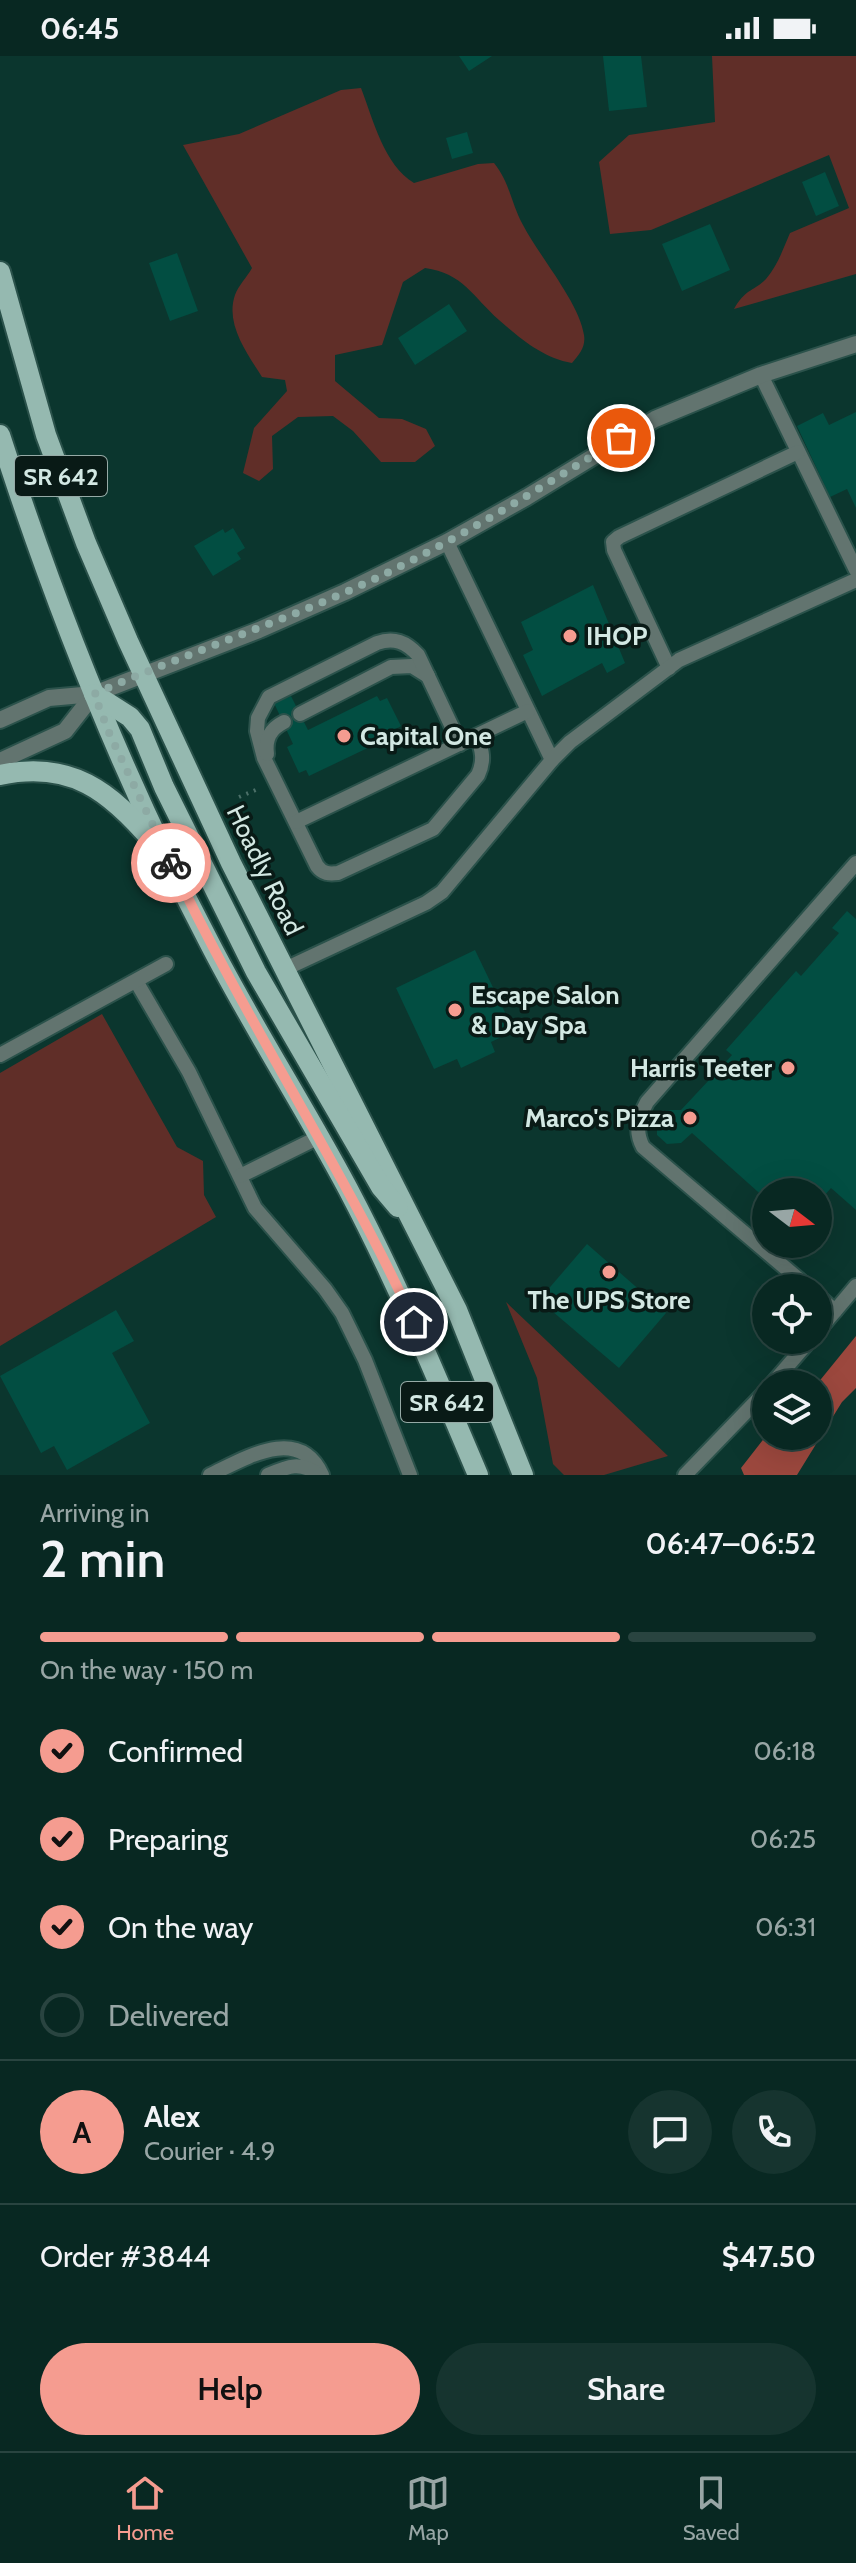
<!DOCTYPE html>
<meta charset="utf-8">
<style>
body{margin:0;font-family:Cabin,sans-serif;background:#16342f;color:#f1f3f6;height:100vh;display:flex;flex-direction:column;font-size:30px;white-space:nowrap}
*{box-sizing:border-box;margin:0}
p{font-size:26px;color:#98a6a5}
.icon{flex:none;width:44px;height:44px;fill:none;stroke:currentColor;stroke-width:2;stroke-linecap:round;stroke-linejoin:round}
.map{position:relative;height:1419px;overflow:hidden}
.panel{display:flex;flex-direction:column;background:#082822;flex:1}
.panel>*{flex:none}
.needle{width:52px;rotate:106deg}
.buttons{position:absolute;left:752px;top:1122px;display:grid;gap:16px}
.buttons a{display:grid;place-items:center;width:80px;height:80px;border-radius:50%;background:#082822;box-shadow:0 8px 32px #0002,0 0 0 2px #294440;font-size:40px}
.pin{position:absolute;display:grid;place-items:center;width:68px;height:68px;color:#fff;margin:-34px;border:4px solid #fff;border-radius:50%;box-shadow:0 2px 8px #0007}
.courier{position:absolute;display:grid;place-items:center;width:80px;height:80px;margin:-40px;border:6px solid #f59c90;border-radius:50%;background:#fff;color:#222;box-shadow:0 2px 10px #0007}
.headline em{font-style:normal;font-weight:600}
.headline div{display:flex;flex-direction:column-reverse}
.headline{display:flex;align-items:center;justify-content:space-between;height:136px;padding:0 40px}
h1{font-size:52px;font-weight:600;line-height:60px}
.bar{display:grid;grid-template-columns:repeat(4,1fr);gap:12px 8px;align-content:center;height:96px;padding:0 40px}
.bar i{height:10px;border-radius:6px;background:#294440}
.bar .active{background:#f59c90}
.bar p{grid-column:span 4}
.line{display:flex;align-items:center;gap:20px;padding:0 40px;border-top:2px solid #294440}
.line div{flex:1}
.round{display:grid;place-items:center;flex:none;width:84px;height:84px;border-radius:42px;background:#16342f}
ol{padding:0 40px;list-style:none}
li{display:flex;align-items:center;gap:24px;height:88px}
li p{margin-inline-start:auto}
li .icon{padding:8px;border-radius:50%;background:#f59c90;color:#111;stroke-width:4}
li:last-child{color:#98a6a5}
li i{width:44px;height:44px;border:4px solid #294440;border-radius:50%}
.button{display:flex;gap:16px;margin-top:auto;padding:16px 40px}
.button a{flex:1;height:92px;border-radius:48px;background:#f59c90;color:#111;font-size:32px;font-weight:600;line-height:92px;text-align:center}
.button a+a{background:#16342f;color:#f1f3f6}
.status{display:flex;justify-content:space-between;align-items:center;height:56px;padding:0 40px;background:#082822;direction:ltr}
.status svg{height:22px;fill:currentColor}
.dock{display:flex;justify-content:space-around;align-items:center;height:112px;border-top:2px solid #294440;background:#082822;font-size:22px;color:#98a6a5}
.dock a{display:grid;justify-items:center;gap:4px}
.dock .active{color:#f59c90}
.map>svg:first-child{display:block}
.green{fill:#602e28}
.water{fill:#9c483e}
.building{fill:#024e42}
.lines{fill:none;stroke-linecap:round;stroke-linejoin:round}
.lane-casing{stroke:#2b524b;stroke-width:18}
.street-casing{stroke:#2b524b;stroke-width:20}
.primary-casing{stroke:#2b524b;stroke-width:24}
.path{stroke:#4b6f68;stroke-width:4;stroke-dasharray:2 6;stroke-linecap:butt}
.lane{stroke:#62746f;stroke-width:14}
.street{stroke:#62746f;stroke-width:16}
.primary{stroke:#95b9b0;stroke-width:20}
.done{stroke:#8daaa4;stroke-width:8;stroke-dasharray:0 14.4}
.route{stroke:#f59c90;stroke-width:10}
.poi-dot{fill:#f59c90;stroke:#091a16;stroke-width:3}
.labels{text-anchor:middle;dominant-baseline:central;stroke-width:7;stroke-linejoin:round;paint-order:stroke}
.shield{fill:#091a16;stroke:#96aaa6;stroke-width:2}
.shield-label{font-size:24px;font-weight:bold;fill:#d3e8e3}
.poi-label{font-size:26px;font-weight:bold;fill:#d3e8e3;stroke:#091a16;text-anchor:start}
.street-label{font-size:26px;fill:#d3e8e3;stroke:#091a16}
</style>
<div class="status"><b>06:45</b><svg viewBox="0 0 49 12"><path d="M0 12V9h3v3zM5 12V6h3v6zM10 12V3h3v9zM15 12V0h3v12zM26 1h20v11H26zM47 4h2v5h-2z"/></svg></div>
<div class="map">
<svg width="856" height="1419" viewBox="0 0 856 1419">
<rect width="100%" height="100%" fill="#0b362e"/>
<g class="green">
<path d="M712 0H856V218L734 253C746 232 753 236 766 223 778 209 783 193 790 177L849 152 829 99 651 174 610 178 599 106 629 79 715 66Z"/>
<path d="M361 32C373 63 384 109 414 127L478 108 494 107C510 127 511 147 523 169 539 200 579 246 584 279 586 291 579 299 572 307 543 302 521 283 499 264 473 241 463 217 425 212L403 226 382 289 335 299V325L379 362 402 363 426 373 435 390 415 406H381L353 375 333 360 298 361 272 380 273 413 259 425 243 417 254 372 287 335 285 324 262 321C247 297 225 268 235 239 238 230 247 221 252 212L183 89 239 78 341 34Z"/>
<path d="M102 958 177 1091 203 1105 204 1139 216 1161 0 1290V1017Z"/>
<path d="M506 1246 668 1400 604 1419H564L553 1408 537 1322Z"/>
</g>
<path class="water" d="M856 1280V1332L842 1346 797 1419H744L741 1412 766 1380H818L817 1328Z"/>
<g class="building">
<path d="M459 0H492L469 15Z"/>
<path d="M603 0H641L647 51 609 55Z"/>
<path d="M467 76 473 97 452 103 446 82Z"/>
<path d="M825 116 839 150 816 160 802 126Z"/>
<path d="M710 168 730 214 682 235 662 188Z"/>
<path d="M177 197 198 255 170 265 149 207Z"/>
<path d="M449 248 467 275 415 309 398 282Z"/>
<path d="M856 356V452L847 433 830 441 797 370 823 357 829 369Z"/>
<path d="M233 472 245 492 237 497 241 503 213 520 194 490 223 473 225 477Z"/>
<path d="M593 529 625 607 607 617 602 607 542 640 523 599 533 594 521 566Z"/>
<path d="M291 640 308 674 377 640 380 645 387 642 401 670 396 673 397 678 309 720 306 714 299 717 287 691 293 688 274 647Z"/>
<path d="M847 855 856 863V1154L831 1132 818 1147V1136H766V1143L692 1077 681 1087 667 1088 657 1079V1064L666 1054H681L709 1024 732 999 726 994 796 915 801 920 839 877 832 872Z"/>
<path d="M475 894 514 975 491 986 495 996 461 1012 457 1003 434 1013 396 932Z"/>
<path d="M587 1188 666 1257 619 1312 539 1244Z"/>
<path d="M116 1254 134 1285 112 1297 150 1367 67 1414 54 1390 41 1397 0 1320Z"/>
</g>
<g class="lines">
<g class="lane-casing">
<g id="lane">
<path d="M761 319 856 514"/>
<path d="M447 486 552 704"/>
<path d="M669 612 614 494 613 486 619 481 798 396"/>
<path d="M300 658 391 611 412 610 428 620"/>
<path d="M460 688 418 599C406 586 394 581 377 587L269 641 258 662 257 675 264 702 317 810C323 818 329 818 338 817L433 773 478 719C485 704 482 694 477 680"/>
<path d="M267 698C265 683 270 673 284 666"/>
<path d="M296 766 528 655"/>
<path d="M285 913 426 847 442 836 552 704 570 686 679 604 856 524"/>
<path d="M136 925 189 1016 255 1152 325 1233 342 1257 365 1304 410 1419"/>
<path d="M0 999 166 908"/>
<path d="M240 1120 319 1081"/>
<path d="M809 1232 643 1091C634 1074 639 1061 647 1046L856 807"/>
<path d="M818 1240 835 1255 818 1275"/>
<path d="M835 1255 856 1230"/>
<path d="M772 1328 810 1284"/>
<path d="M210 1419C244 1403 299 1368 322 1419"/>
<path d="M268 1419C288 1410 301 1405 319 1419"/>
<path d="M685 1419 766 1335"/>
</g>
</g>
<g class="street-casing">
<g id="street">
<path d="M0 664 49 642 94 638 259 574 345 536 447 486 527 441 655 363 761 319 856 288"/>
<path d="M0 705 65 675 94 638"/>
</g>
</g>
<g class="primary-casing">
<g id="primary">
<path d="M0 216 46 379 86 487 128 585 231 807 457 1254 523 1419"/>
<path d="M0 379C56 553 124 724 209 886 252 970 304 1050 348 1133 397 1226 437 1322 478 1419"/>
<path d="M94 638 130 661 140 673 164 731 256 916 381 1131 398 1151"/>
<path d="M0 719C71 704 110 735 154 787"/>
</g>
</g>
<path class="path" d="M239 741 258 733"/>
<use href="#lane" class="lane"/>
<use href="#street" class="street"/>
<use href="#primary" class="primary"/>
</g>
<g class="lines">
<path class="done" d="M171 807 110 679 94 638C176 602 261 573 344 537 441 494 531 438 621 382"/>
<path class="route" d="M171 807C245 964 341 1108 414 1266"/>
</g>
<g class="poi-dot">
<circle cx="570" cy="580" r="8"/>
<circle cx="344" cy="680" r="8"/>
<circle cx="455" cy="954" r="8"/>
<circle cx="788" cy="1012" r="8"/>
<circle cx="690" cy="1062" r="8"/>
<circle cx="609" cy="1216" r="8"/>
</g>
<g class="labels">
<g class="shield">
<rect x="15" y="400" width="92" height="40" rx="6"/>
<rect x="401" y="1326" width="92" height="40" rx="6"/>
</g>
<g class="shield-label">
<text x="61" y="420">SR 642</text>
<text x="447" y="1346">SR 642</text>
</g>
<g class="poi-label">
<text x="586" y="580">IHOP</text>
<text x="360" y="680">Capital One</text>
<text x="471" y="939">Escape Salon<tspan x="471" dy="30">&amp; Day Spa</tspan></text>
<text x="772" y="1012" text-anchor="end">Harris Teeter</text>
<text x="674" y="1062" text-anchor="end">Marco's Pizza</text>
<text x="609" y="1244" text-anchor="middle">The UPS Store</text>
</g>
<g class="street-label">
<text transform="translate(265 814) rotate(64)">Hoadly Road</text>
</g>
</g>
</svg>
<div class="buttons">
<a><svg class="needle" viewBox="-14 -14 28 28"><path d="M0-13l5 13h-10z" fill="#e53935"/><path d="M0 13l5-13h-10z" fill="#98a6a5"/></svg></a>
<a><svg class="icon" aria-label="locate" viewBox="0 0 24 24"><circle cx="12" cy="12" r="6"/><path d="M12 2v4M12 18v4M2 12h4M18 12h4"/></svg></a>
<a><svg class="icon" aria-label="layers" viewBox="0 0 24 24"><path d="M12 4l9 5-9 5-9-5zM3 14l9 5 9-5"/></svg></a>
</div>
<div class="pin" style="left:621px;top:382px;background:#ea580c"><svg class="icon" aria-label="bag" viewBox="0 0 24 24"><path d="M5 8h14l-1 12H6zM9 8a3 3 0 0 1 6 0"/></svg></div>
<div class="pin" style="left:414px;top:1266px;background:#1f2937"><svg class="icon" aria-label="home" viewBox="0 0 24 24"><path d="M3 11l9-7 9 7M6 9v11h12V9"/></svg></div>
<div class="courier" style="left:171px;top:807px"><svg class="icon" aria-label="bike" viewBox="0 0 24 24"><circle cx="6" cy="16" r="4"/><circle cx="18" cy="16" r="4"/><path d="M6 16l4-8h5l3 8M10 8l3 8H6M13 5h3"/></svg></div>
</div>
<section class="panel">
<div class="headline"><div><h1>2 min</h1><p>Arriving in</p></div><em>06:47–06:52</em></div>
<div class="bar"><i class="active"></i><i class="active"></i><i class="active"></i><i></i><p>On the way · 150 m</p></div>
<ol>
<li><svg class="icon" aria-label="check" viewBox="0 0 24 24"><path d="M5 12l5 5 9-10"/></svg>Confirmed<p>06:18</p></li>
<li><svg class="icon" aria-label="check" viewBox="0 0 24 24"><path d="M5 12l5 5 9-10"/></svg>Preparing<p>06:25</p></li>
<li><svg class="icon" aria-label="check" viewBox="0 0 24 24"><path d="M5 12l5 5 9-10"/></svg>On the way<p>06:31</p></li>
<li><i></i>Delivered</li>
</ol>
<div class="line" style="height:144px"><b class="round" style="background:#f59c90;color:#111">A</b><div><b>Alex</b><p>Courier · 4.9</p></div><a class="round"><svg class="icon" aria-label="chat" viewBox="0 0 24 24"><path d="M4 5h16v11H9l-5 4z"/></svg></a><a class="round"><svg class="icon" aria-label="phone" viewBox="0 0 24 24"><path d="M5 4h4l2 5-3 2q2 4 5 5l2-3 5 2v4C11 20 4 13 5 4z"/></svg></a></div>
<div class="line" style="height:104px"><div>Order #3844</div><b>$47.50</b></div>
<div class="button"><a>Help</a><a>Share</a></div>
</section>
<nav class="dock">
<a class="active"><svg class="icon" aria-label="home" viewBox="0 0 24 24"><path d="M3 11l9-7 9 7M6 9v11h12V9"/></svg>Home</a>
<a><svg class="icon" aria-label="map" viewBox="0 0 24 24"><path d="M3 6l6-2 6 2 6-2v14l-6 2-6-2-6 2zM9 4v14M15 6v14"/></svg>Map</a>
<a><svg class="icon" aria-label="saved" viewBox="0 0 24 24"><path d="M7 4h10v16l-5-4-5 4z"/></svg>Saved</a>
</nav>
